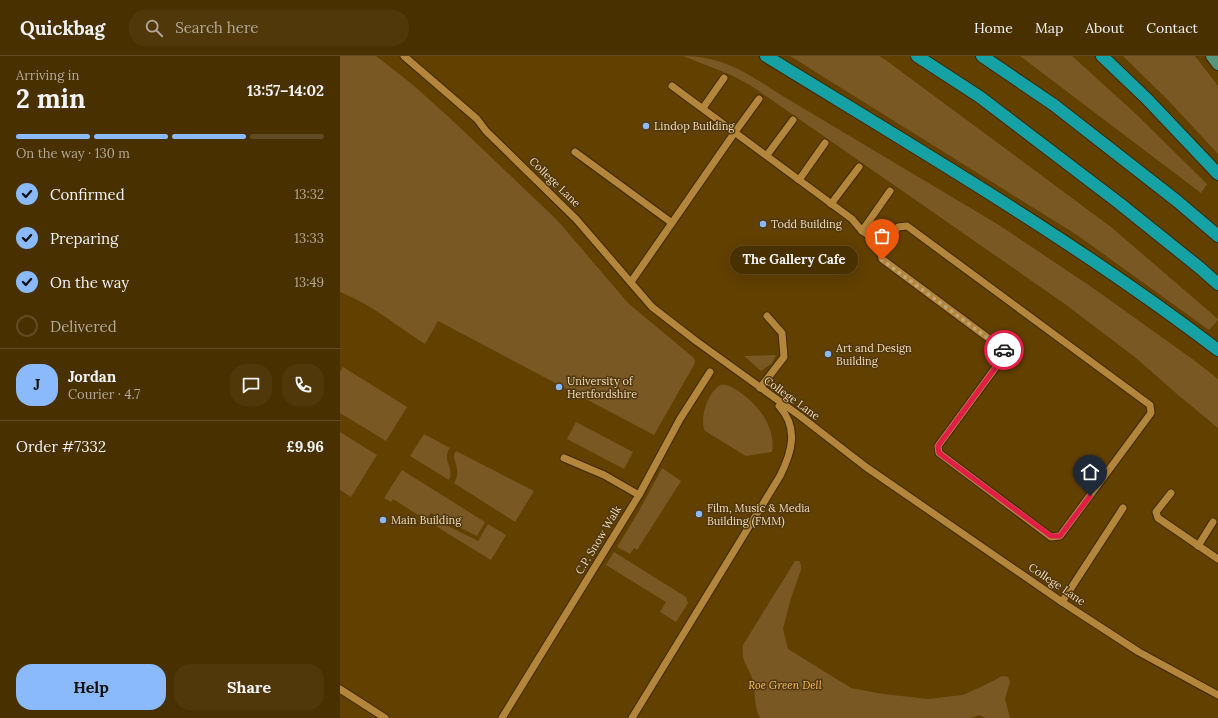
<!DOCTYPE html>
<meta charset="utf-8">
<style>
body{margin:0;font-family:Lora,serif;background:#50380a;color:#f1f3f6;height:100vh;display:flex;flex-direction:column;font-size:15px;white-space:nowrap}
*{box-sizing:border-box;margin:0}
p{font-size:13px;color:#b1a999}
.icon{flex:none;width:22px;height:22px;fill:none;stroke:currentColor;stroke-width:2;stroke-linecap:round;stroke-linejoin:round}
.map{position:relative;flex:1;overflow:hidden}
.panel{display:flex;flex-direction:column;background:#493000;width:340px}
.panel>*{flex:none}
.pin{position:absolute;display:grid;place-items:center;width:34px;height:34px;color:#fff;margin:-41px -17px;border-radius:50% 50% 50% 0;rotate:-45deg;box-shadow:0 0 4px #0007}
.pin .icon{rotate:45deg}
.courier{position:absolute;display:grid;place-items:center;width:40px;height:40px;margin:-20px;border:3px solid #e11d48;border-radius:50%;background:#fff;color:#222;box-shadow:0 1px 5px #0007}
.bubble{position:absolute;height:28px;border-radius:14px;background:#493000;box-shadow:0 4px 16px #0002,0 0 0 1px #614b22;font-size:13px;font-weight:800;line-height:28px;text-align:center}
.overview em{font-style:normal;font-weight:800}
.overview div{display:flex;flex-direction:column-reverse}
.overview{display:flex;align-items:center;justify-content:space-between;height:68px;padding:0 16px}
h1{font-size:26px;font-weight:800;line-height:30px}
.bar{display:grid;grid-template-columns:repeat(4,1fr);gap:6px 4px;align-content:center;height:48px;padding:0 16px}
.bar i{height:5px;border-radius:3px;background:#614b22}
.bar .selected{background:#8abafc}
.bar p{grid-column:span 4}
.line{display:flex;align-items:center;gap:10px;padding:0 16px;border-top:1px solid #614b22}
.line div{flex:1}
.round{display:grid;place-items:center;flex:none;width:42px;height:42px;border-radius:16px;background:#50380a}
ol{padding:0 16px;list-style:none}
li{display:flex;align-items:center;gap:12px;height:44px}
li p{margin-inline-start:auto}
li .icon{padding:4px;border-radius:50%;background:#8abafc;color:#111;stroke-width:4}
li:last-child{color:#b1a999}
li i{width:22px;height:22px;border:2px solid #614b22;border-radius:50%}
.button{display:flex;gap:8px;margin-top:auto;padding:8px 16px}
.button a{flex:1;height:46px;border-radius:16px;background:#8abafc;color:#111;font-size:16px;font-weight:800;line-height:46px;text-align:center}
.button a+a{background:#50380a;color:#f1f3f6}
header{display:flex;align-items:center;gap:24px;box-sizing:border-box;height:56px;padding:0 20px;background:#493000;border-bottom:1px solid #614b22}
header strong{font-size:19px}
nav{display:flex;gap:22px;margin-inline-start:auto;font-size:14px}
.search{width:280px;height:36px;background:#50380a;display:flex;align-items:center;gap:10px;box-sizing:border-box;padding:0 14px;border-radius:16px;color:#b1a999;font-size:15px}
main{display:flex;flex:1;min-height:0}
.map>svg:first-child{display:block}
.green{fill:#795824}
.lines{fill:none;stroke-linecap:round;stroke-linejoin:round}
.minor-casing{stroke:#3f2800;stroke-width:9}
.major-casing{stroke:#3f2800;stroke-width:14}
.highway-casing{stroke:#3f2800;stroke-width:14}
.minor{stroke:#b4863c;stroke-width:7}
.major{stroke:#55977b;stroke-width:12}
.highway{stroke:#16a2a5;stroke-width:12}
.done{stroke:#c0a578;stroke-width:4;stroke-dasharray:0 7.2}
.route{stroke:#e11d48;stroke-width:5}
.poi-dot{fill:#8abafc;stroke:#503810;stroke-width:1.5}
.labels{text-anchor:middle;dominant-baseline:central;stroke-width:3;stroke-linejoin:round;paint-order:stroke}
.poi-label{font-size:11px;fill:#f3dbb8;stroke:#503810;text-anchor:start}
.street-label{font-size:11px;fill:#f3dbb8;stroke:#503810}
.park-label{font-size:11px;font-style:italic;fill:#fcbf61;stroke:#503810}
</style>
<header>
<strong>Quickbag</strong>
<div class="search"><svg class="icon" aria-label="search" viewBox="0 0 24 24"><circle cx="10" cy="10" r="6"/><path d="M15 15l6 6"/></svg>Search here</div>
<nav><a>Home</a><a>Map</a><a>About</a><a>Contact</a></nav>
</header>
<main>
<section class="panel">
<div class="overview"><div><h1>2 min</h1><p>Arriving in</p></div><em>13:57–14:02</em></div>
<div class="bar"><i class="selected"></i><i class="selected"></i><i class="selected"></i><i></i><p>On the way · 130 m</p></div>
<ol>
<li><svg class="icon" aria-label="check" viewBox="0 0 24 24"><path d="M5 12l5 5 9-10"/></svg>Confirmed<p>13:32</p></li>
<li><svg class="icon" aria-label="check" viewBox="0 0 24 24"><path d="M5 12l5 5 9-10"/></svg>Preparing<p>13:33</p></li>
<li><svg class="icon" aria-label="check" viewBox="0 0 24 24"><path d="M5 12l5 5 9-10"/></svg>On the way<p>13:49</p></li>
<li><i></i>Delivered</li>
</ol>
<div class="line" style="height:72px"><b class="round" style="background:#8abafc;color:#111">J</b><div><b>Jordan</b><p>Courier · 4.7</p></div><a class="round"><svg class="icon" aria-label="chat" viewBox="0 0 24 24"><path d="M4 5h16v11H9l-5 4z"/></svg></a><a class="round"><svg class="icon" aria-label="phone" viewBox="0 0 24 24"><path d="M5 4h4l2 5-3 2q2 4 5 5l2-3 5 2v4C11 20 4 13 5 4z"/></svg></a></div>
<div class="line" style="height:52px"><div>Order #7332</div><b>£9.96</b></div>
<div class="button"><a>Help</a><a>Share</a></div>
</section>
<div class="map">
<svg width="878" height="662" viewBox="0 0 878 662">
<rect width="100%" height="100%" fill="#614000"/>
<g class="green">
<path d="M0 0H36L73 29 112 64 218 165 288 247 354 302 355 305 354 309 314 379 98 265 85 288C58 271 30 247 0 236Z"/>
<path d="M343 0C383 0 409 18 441 39L659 169 753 232 855 305 878 323V372L837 338 796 302 725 248 410 29 391 19Z"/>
<path d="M450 0H539L547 5 771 171 878 263V264L869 274 737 179Z"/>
<path d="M680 0H732L796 58 867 128 861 137Z"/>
<path d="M783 0H855L878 30V98L828 44Z"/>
<path d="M436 299 432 307 421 315 404 300Z"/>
<path d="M3 311 67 351 46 385 0 357V316Z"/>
<path d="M381 329C388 328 395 333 401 337 419 350 436 372 432 396L406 400 365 375C359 362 368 335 381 329Z"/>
<path d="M236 366 293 396 284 413 227 383Z"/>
<path d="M0 376 37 399 11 441 0 434Z"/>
<path d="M84 378 110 392C101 405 115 410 109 424L70 400Z"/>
<path d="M116 395 194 435 175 466 114 427C116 423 118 419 117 414 117 406 111 402 116 395Z"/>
<path d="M322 412 341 425 297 494 294 492 290 498 277 491 299 455Z"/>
<path d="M62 414 145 466 137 480 91 457 86 464 53 443 51 446 44 442Z"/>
<path d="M92 462 138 485 148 468 166 479 151 504 89 466Z"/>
<path d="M274 496 346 541 348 547 336 566 320 556 326 546 266 509Z"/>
<path d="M455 505H459L461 509V514L451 542 443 573 448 593 511 632 543 638 588 643 623 639 649 627 662 620 668 621 670 626 665 643 670 662H646L639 659 631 662H420C413 650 416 637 413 625 408 609 401 607 403 589Z"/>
</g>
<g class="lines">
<g class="minor-casing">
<g id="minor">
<path d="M64 0 137 63 146 75 236 163 312 251 356 285 460 360 526 411 722 546 799 596 878 639"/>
<path d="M332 30 512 163 522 175 544 189"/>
<path d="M363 52 384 22"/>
<path d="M235 96 332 167"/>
<path d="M427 99 453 64"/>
<path d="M459 124 485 87"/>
<path d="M491 148 519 111"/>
<path d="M567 170 810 349 811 357 720 480 711 481 599 397 598 390 667 296 542 203 540 194 558 171Z"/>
<path d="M522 175 550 135"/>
<path d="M291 226 395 76 419 43"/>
<path d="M420 332 444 301 442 277 427 260"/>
<path d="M224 402 264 419 299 439"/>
<path d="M831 437 816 456 818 462 878 503"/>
<path d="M858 490 873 466"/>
<path d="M722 546 783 452"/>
<path d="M0 633 45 662"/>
<path d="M162 662 299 439 340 363 370 316"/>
<path d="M292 662 440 420C452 396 459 372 439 350"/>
</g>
</g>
<g class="major-casing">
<path id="major" d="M872 0 878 8"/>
</g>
<g class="highway-casing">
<g id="highway">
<path d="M426 0C579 94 735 185 878 294"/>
<path d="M577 0 640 41 779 147 860 212 878 228"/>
<path d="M642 0 714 49 837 145 878 180"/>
<path d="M762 0 807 43 878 118"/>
</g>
</g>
<use href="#minor" class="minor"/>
<use href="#major" class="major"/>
<use href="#highway" class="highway"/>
</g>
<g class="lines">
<path class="done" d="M542 204 664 294"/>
<path class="route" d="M664 294 667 296 598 390 599 397 711 480H720L750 440"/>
</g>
<g class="poi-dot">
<circle cx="306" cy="70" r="4"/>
<circle cx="423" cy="168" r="4"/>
<circle cx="488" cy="298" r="4"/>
<circle cx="219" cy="331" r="4"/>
<circle cx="359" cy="458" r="4"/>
<circle cx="43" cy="464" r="4"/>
</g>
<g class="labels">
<g class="poi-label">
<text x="314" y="70">Lindop Building</text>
<text x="431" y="168">Todd Building</text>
<text x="496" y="292">Art and Design<tspan x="496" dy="13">Building</tspan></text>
<text x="227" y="325">University of<tspan x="227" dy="13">Hertfordshire</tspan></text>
<text x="367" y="452">Film, Music &amp; Media<tspan x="367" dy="13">Building (FMM)</tspan></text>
<text x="51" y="464">Main Building</text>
</g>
<g class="street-label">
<text transform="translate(215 126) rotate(44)">College Lane</text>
<text transform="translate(452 342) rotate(36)">College Lane</text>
<text transform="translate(258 484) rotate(-59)">C.P. Snow Walk</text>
<text transform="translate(717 528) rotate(34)">College Lane</text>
</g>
<g class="park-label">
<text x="445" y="629">Roe Green Dell</text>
</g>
</g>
</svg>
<div class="pin" style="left:542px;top:204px;background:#ea580c"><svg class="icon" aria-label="bag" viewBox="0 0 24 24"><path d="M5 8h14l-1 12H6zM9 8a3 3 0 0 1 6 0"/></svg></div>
<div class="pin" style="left:750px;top:440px;background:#1f2937"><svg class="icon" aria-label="home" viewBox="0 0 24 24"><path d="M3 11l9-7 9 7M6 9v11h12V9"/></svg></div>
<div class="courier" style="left:664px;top:294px"><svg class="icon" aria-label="car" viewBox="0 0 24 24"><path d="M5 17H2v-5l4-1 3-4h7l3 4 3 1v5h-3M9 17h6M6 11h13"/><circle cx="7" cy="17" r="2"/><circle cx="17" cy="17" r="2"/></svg></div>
<div class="bubble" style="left:390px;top:190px;width:128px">The Gallery Cafe</div>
</div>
</main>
